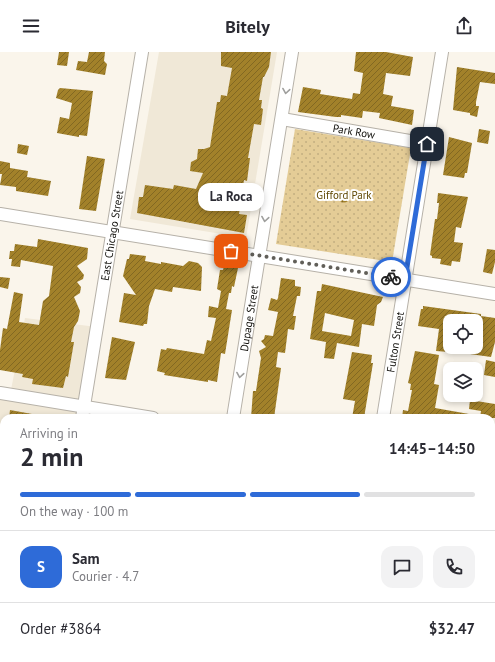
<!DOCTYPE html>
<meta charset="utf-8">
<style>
body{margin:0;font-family:"PT Sans",sans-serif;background:#f2f2f3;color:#2b2b33;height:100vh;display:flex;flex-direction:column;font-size:15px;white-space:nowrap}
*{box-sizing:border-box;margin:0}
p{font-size:13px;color:#7c7c81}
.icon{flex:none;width:22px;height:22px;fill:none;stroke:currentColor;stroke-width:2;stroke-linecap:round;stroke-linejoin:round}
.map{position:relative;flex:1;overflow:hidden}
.panel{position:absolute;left:0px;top:362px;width:495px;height:248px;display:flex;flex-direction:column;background:#fff;border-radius:12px 12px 0 0;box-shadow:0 2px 6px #0003}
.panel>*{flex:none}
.controls{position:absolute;left:443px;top:262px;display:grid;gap:8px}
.controls a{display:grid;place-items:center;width:40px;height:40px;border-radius:8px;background:#fff;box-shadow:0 2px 6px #0003;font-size:20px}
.pin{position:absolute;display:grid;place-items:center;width:34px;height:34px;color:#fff;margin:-17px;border-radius:8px;box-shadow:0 2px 6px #0006}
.courier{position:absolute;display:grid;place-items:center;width:40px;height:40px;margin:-20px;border:3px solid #2e6bd8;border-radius:50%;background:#fff;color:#222;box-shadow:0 1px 5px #0007}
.bubble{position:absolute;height:28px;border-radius:12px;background:#fff;box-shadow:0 2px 6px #0003;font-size:13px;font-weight:700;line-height:28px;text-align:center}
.headline em{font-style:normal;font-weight:700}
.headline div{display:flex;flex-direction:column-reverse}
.headline{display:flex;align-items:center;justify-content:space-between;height:68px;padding:0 20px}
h1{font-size:26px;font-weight:700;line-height:30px}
.bar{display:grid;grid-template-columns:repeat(4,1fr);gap:6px 4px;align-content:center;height:48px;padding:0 20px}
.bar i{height:5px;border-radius:3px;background:#e1e1e2}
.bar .on{background:#2e6bd8}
.bar p{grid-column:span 4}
.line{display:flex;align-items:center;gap:10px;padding:0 20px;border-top:1px solid #e1e1e2}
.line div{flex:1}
.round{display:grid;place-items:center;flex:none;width:42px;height:42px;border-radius:12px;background:#f2f2f3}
header{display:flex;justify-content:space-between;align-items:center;height:52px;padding:0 20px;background:#fff;font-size:18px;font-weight:700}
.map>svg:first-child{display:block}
.built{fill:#f0e8d7}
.grass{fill:url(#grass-dots)}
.building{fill:url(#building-hatch);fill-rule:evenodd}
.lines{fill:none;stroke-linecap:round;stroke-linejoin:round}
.minor-casing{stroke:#b6b1a8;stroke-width:14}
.major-casing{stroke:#b6b1a8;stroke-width:16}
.minor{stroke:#fff;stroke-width:12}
.major{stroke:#fff;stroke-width:15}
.oneway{stroke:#9f9f9d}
.done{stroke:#615f59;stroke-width:4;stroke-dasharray:0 7.2}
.route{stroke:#2e6bd8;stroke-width:5}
.labels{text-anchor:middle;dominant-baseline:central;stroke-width:4;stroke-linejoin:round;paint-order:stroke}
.street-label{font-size:11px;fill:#0f0e0a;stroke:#fff}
.park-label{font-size:11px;fill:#604803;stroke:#fff}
</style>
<header><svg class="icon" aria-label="menu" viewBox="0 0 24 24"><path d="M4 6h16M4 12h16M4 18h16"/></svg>Bitely<svg class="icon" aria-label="share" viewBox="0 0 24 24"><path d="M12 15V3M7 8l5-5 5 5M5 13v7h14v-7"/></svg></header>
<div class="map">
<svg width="495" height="610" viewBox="0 0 495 610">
<defs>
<pattern id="grass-dots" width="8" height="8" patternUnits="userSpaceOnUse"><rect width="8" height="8" fill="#e4cc96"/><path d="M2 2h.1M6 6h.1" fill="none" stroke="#c2ae80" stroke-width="1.8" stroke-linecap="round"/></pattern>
<pattern id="building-hatch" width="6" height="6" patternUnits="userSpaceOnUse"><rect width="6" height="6" fill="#a2812a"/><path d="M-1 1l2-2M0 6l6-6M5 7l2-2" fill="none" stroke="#826822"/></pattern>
</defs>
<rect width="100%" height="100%" fill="#faf5eb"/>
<g class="built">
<path d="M159 0H277L246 186 130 167Z"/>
<path d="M25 266 97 275 84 354 153 366H4V606H491V407L495 405 494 610H0V341L10 343Z"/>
</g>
<path class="grass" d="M295 77 411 96 392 210 276 192Z"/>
<g class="building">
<path d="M59 0H69L67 14 57 13Z"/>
<path d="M89 0H105L104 9 107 12 105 23 76 18 78 9 87 10Z"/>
<path d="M221 0H271L269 15 264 25H263L259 48H262L261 56 263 57 261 73 254 72 248 106H250L247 129 244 128 239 162 247 163 244 181 137 161 139 145H143L145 133 173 137 174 133 196 137 203 121 190 119 191 110 197 107 198 97H204L210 95 217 50H220L221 43 227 44 232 16 221 14Z"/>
<path d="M356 0H386L413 5 410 24 386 21 383 42 393 44 391 54 414 58 412 73 379 66 380 61 363 59 362 66 341 63V65H336L298 60 303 35 321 38 320 42 352 47 353 41 360 42 363 21 354 19Z"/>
<path d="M457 15 495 21V32L480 30 476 50V54H479L477 65 470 63V61L453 58Z"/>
<path d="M60 36 93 39 87 84 79 83V85L57 81 60 65 69 67 72 51 56 46 58 38Z"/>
<path d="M479 77 490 79 488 92 477 90Z"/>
<path d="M449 85 472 91 467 121H465L464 126 443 123Z"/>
<path d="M18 92 29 94 27 103 17 101Z"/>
<path d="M87 104 105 107 96 159 79 157Z"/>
<path d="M0 109 10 111V116L28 119 27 125 51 129 48 144 16 139V135L0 133 2 122H0Z"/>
<circle cx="344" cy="145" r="5.5"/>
<path d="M438 141 468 145 461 176 456 175 454 190 463 191 460 210 452 209 451 214 440 212 441 207 432 206V204L430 203 435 167H437L439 151H437Z"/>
<path d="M38 187 88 196 87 207 77 214 84 223 83 227 77 230 81 235 80 241 74 245 80 259 78 269 74 275 71 290H74L68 325 66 324 63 336 32 332 33 327 22 325 23 322 0 318V298L3 276 7 277 14 240 23 242 19 270 39 273 43 249 49 244 53 214 21 208 20 215 11 214 12 207H9L10 199H14L15 192 37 195Z"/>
<path d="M487 197 495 198V210L492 222 483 220Z"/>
<path d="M130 202 146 204 145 209 161 212V210L183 214 189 209 198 211 202 215 201 239 173 235 172 240 155 237 149 254 147 272H144L143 274 119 270 124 241 136 243 123 224 127 207H129Z"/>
<path d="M224 214 238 216 234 235 232 234 231 241H229L226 257 232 258 225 302 221 301 217 330 208 328V330L164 323 165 321 157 319 161 297 166 298 167 296 204 302 207 288 211 289 216 266 208 265 209 254 218 256 221 239 217 237 220 218H223Z"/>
<path d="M0 225 10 226 8 237 0 235Z"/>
<path d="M281 226 295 228V234L301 235 300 244H297L293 264H296L294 278 288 277 285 301 278 300 276 315 281 316 274 366H251L253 339H256L261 306 259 299 266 295 261 289 264 287 265 283 273 284 278 260 268 258 271 246 277 248 278 246Z"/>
<path d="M322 232 383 245 381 250 377 253 374 274 362 272 359 295 337 291 334 307 324 306 326 290 310 287 317 239H321ZM325 261 354 268 351 284 322 279Z"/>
<path d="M423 254 481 262V264L495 266V290L491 305 470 302 471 295H476V269H450L449 300 436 299 439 277 418 274 421 257H423Z"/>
<path d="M112 285 135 290 126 328 105 326Z"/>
<path d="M415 299 439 303 434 332 439 333 435 356 469 362 468 366H402L403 358 408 359 412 338H410L411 332 408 331Z"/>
<path d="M352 300 372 303 371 311H373L364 366H352L355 349 343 347Z"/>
<path d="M486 308 495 310V325L484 323Z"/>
<path d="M470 348 495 352V366H480L481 359 469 357Z"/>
<path d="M10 358 32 362V366H9Z"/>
</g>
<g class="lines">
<g class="minor-casing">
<g id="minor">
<path id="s1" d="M282 67 427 92"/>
<path d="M0 162 495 242"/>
<path d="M0 341 153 366"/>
<path id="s2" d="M82 366 142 0"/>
<path id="s3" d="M233 366 292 0"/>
<path id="s4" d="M383 366 442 0"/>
<path d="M42 610V606"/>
<path d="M193 610V606"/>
<path d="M342 610 343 606"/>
<path d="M493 610 495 599"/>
</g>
</g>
<g class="major-casing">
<g id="major">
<path d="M491 407 495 405"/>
<path d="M0 521 4 522"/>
</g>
</g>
<use href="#minor" class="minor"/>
<use href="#major" class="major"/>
</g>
<defs><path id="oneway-chevron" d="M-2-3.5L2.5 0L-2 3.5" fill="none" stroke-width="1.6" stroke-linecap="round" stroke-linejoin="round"/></defs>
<g class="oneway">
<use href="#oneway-chevron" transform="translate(286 39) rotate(99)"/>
<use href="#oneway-chevron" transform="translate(265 167) rotate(99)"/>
<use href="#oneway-chevron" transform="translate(240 323) rotate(99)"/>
</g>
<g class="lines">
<path class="done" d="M231 199 391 225"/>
<path class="route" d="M391 225 405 227 427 92"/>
</g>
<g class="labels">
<g class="street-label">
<text stroke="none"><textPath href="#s1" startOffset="73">Park Row</textPath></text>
<text stroke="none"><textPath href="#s2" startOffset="185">East Chicago Street</textPath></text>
<text stroke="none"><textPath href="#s3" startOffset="101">Dupage Street</textPath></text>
<text stroke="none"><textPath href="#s4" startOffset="77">Fulton Street</textPath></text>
</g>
<g class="park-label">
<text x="344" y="143">Gifford Park</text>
</g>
</g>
</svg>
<div class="controls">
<a><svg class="icon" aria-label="locate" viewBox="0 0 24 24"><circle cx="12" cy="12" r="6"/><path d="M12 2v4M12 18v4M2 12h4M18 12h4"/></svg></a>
<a><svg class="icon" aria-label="layers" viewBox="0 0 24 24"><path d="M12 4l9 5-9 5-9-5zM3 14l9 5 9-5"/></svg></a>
</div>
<div class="pin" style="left:231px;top:199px;background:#ea580c"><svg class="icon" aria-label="bag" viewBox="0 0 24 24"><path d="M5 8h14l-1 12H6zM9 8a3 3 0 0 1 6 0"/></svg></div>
<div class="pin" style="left:427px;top:92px;background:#1f2937"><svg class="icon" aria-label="home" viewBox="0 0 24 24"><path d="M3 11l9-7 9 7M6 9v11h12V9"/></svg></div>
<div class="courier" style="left:391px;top:225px"><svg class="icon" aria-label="bike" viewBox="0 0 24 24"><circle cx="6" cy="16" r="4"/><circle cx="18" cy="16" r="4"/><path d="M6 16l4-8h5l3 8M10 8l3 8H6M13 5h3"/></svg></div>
<div class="bubble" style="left:198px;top:131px;width:66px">La Roca</div>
<section class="panel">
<div class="headline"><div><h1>2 min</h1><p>Arriving in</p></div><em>14:45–14:50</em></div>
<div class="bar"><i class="on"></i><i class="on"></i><i class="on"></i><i></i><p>On the way · 100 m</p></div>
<div class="line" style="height:72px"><b class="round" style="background:#2e6bd8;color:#fff">S</b><div><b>Sam</b><p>Courier · 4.7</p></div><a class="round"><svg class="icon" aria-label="chat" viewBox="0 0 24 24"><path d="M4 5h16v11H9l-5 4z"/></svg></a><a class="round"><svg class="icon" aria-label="phone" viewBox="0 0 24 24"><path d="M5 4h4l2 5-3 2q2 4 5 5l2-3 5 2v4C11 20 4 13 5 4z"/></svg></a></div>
<div class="line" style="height:52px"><div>Order #3864</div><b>$32.47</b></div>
</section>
</div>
